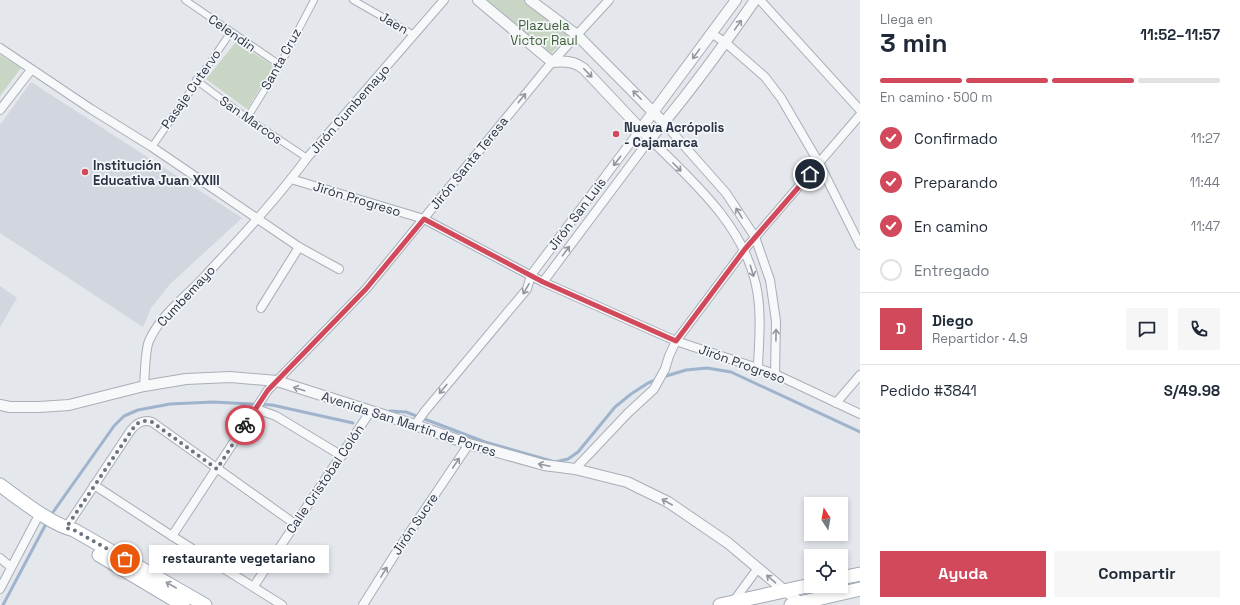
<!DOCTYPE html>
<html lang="es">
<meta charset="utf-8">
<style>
body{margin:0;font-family:"Space Grotesk",sans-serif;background:#f6f6f7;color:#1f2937;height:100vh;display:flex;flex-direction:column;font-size:15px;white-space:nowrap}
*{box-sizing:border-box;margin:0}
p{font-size:13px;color:#747a83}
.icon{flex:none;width:22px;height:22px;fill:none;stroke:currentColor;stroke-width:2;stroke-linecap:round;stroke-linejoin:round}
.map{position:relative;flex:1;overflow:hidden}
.panel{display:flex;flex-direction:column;background:#fff;width:380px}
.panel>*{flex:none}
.needle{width:26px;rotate:349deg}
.tools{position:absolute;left:804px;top:497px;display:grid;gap:8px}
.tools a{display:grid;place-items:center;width:44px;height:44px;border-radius:0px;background:#fff;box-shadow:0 2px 6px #0003;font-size:20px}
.pin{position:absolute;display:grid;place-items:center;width:34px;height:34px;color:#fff;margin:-17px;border:2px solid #fff;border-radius:50%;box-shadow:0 1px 4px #0007}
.courier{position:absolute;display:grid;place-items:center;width:40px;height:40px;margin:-20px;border:3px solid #d1495b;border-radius:50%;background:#fff;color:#222;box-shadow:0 1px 5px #0007}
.bubble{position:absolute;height:28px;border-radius:0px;background:#fff;box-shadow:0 2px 6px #0003;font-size:13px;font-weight:700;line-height:28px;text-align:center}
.headline em{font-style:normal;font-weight:700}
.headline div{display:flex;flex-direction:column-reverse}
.headline{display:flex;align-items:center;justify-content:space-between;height:68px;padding:0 20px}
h1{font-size:26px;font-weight:700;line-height:30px}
.bar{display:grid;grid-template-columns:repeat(4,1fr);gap:6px 4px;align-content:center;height:48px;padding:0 20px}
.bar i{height:5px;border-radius:3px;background:#e0e1e3}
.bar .active{background:#d1495b}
.bar p{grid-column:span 4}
.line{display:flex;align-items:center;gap:10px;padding:0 20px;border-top:1px solid #e0e1e3}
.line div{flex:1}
.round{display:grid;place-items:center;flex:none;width:42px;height:42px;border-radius:0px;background:#f6f6f7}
ol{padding:0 20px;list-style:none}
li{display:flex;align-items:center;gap:12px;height:44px}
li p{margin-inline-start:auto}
li .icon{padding:4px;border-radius:50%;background:#d1495b;color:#fff;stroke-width:4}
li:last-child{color:#747a83}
li i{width:22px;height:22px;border:2px solid #e0e1e3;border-radius:50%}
.cta{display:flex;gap:8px;margin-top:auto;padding:8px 20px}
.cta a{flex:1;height:46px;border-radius:0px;background:#d1495b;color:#fff;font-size:16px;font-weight:700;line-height:46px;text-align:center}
.cta a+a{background:#f6f6f7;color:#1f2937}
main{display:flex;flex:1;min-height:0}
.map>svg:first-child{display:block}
.built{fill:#d2d6de}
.green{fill:#c9d6c5}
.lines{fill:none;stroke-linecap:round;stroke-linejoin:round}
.stream{stroke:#9fb4cc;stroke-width:3}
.pedestrian-casing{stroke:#a9aeb7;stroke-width:8}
.minor-casing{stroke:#a9aeb7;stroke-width:10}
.tertiary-casing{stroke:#a9aeb7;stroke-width:12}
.primary-casing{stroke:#a3abb8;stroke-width:15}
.pedestrian{stroke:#f7f8fa;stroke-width:6}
.minor{stroke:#f7f8fa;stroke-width:8}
.tertiary{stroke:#f7f8fa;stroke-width:10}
.primary{stroke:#fff;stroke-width:13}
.oneway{stroke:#9196a0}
.oneway2{stroke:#959aa2}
.done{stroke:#6c737f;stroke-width:4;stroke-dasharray:0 7.2}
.route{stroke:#d1495b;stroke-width:5}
.poi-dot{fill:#d1495b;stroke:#f4f6f9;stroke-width:1.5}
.labels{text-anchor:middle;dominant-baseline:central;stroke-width:3.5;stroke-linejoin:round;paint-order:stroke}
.street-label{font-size:13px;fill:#2b3445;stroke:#f4f6f9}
.park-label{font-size:13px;fill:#3f6138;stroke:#f4f6f9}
.poi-label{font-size:13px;font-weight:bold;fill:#2b3445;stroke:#f4f6f9;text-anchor:start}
</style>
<main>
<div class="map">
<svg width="860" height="605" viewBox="0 0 860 605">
<rect width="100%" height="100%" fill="#e4e7ec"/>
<g class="built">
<path d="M31 82 242 218 170 284 151 308 143 327 0 233V125Z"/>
<path d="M0 286 17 298 0 327Z"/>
</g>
<g class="green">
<path d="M483 0H531L572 34 547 57Z"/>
<path d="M236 42 274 66 247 109 206 79Z"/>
<path d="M0 55 21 68 0 96Z"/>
</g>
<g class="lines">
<g class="stream">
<path d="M663 377 686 370 707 368 731 372 860 432"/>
<path d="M390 411 406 412 485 442 555 462 568 459 578 452 615 407 631 394 648 383 658 379"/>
<path d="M51 515 114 426 124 416 138 410 170 404 213 402 272 405 353 423"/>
<path d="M3 605 47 522"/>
</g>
<g class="pedestrian-casing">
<g id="pedestrian">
<path d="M185 0 280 65"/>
<path d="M353 0 414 35"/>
<path d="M196 80 247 118 307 158"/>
<path d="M247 118 280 65 314 0"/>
<path d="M152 147 231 32"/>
</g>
</g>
<g class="minor-casing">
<g id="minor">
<path d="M760 0 860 110"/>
<path d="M711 33 726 43 765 77 781 98 819 163 860 245"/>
<path d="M0 48 91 109 152 147 299 247 339 269"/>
<path d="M0 110 31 70"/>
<path d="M664 123 726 193 755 237 770 280 776 321 775 374"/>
<path d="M291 179 424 219 543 282 676 341 775 374 860 414"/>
<path d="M543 282 650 139C692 181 743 224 756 285 762 312 759 340 758 367"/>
<path d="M261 308 299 247"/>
<path d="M144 386C145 375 145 350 149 341 161 314 186 297 205 276 240 238 276 200 307 158L444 0"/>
<path d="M836 403 860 375"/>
<path d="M254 410 262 411 276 416 342 456"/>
<path d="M415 425 425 411 527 289 531 275 640 130"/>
<path d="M575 469 628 413 654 389 665 369 669 356 676 341 745 249 860 115"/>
<path d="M94 485 172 536 282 605"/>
<path d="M66 528 131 430C137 423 143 419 152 422L295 524"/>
<path d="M172 536 268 390 366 289 552 62 609 0"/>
<path d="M0 558 11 567"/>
<path d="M254 586 370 412"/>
<path d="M0 589 40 513"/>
<path d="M733 602 758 568"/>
<path d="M363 605 397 551 469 444"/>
</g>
</g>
<g class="tertiary-casing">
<g id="tertiary">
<path d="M478 0 552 62C565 61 574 61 584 69L650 139C688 95 722 48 755 0"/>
<path d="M530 0 577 35 664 123"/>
<path d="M640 130 736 0"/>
<path d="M0 405 10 407H39L69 405 144 386 186 379 230 377 277 381 415 425 469 444 544 465 575 469 627 482 668 502 728 543 785 591 804 605"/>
</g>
</g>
<g class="primary-casing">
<g id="primary">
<path d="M0 485C21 500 50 524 74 530L205 605"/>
<path d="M99 555 183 605"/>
<path d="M841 578 860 574"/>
<path d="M720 605 811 585"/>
<path d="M791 605 860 589"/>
</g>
</g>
<use href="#pedestrian" class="pedestrian"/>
<use href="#minor" class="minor"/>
<use href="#tertiary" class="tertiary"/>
<use href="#primary" class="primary"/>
</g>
<defs><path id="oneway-shaft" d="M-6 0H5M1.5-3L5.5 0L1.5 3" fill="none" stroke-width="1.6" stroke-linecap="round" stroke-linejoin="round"/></defs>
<g class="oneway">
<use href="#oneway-shaft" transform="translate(738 25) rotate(-55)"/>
<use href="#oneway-shaft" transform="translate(696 54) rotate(126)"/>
<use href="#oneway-shaft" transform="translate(588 73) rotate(46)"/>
<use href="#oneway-shaft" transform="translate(637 95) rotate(-135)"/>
<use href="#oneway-shaft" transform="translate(522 98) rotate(-51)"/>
<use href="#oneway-shaft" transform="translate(617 161) rotate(127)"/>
<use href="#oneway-shaft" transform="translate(677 167) rotate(45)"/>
<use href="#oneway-shaft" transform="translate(739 213) rotate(-122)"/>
<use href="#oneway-shaft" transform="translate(566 251) rotate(-53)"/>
<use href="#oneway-shaft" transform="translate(752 271) rotate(73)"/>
<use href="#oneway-shaft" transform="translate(526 289) rotate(120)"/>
<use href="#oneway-shaft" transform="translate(776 335) rotate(-89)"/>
<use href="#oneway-shaft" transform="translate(299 389) rotate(-162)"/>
<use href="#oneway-shaft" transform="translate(443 389) rotate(130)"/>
<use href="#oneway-shaft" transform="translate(456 463) rotate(-56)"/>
<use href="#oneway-shaft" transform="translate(544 465) rotate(-168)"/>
<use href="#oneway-shaft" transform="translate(667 502) rotate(-150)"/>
<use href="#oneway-shaft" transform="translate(384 572) rotate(-58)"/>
<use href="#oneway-shaft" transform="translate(771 579) rotate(-139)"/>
</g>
<use class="oneway2" href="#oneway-shaft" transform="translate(171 585) rotate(-150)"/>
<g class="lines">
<path class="done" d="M125 559 74 530 66 528 136 424 145 421 152 422 217 469 245 425"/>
<path class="route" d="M245 425 268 390 366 289 424 219 543 282 676 341 745 249 810 174"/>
</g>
<g class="poi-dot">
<circle cx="616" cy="134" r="4"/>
<circle cx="85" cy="172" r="4"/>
</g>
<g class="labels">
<g class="street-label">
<text transform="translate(394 23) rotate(30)">Jaen</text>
<text transform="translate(232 33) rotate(35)">Celendin</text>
<text transform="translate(281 59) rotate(-61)">Santa Cruz</text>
<text transform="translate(191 89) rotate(-55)">Pasaje Cutervo</text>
<text transform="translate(350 109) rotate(-49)">Jirón Cumbemayo</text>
<text transform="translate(251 120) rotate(35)">San Marcos</text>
<text transform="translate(469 163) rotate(-51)">Jirón Santa Teresa</text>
<text transform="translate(357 199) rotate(17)">Jirón Progreso</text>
<text transform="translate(577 214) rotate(-53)">Jirón San Luis</text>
<text transform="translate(186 296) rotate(-47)">Cumbemayo</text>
<text transform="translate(742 364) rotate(20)">Jirón Progreso</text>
<text transform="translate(409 424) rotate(18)">Avenida San Martín de Porres</text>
<text transform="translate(325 479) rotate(-56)">Calle Cristobal Colón</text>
<text transform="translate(415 524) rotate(-56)">Jirón Sucre</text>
</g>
<g class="park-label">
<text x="544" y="25">Plazuela<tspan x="544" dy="15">Victor Raul</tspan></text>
</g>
<g class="poi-label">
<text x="624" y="127">Nueva Acrópolis<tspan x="624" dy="15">- Cajamarca</tspan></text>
<text x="93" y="165">Institución<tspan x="93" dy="15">Educativa Juan XXIII</tspan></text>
</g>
</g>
</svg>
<div class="tools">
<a><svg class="needle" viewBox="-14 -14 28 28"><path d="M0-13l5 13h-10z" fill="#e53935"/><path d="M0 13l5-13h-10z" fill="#747a83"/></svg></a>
<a><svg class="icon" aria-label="locate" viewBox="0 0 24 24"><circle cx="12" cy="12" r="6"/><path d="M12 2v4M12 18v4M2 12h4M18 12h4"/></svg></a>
</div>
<div class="pin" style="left:125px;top:559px;background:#ea580c"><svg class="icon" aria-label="bag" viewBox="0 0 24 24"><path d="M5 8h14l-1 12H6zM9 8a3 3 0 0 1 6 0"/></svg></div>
<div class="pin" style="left:810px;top:174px;background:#1f2937"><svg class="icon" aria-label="home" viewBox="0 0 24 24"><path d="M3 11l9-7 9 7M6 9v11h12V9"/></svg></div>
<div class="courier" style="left:245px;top:425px"><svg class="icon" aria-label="bike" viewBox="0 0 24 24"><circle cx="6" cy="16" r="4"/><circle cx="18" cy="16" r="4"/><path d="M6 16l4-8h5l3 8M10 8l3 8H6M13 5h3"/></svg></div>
<div class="bubble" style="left:149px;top:545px;width:180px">restaurante vegetariano</div>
</div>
<section class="panel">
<div class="headline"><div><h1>3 min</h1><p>Llega en</p></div><em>11:52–11:57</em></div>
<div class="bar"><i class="active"></i><i class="active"></i><i class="active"></i><i></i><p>En camino · 500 m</p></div>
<ol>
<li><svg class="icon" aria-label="check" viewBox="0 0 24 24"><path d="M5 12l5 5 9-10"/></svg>Confirmado<p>11:27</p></li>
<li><svg class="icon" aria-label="check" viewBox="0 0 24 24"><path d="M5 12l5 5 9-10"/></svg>Preparando<p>11:44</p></li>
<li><svg class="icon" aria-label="check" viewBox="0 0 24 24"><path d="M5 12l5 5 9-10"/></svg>En camino<p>11:47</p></li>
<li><i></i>Entregado</li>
</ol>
<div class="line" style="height:72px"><b class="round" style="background:#d1495b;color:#fff">D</b><div><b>Diego</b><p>Repartidor · 4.9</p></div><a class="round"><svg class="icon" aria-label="chat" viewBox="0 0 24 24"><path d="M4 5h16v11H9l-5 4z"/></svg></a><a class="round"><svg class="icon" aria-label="phone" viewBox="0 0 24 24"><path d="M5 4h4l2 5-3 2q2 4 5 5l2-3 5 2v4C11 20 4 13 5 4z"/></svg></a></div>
<div class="line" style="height:52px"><div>Pedido #3841</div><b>S/49.98</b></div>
<div class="cta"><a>Ayuda</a><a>Compartir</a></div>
</section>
</main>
